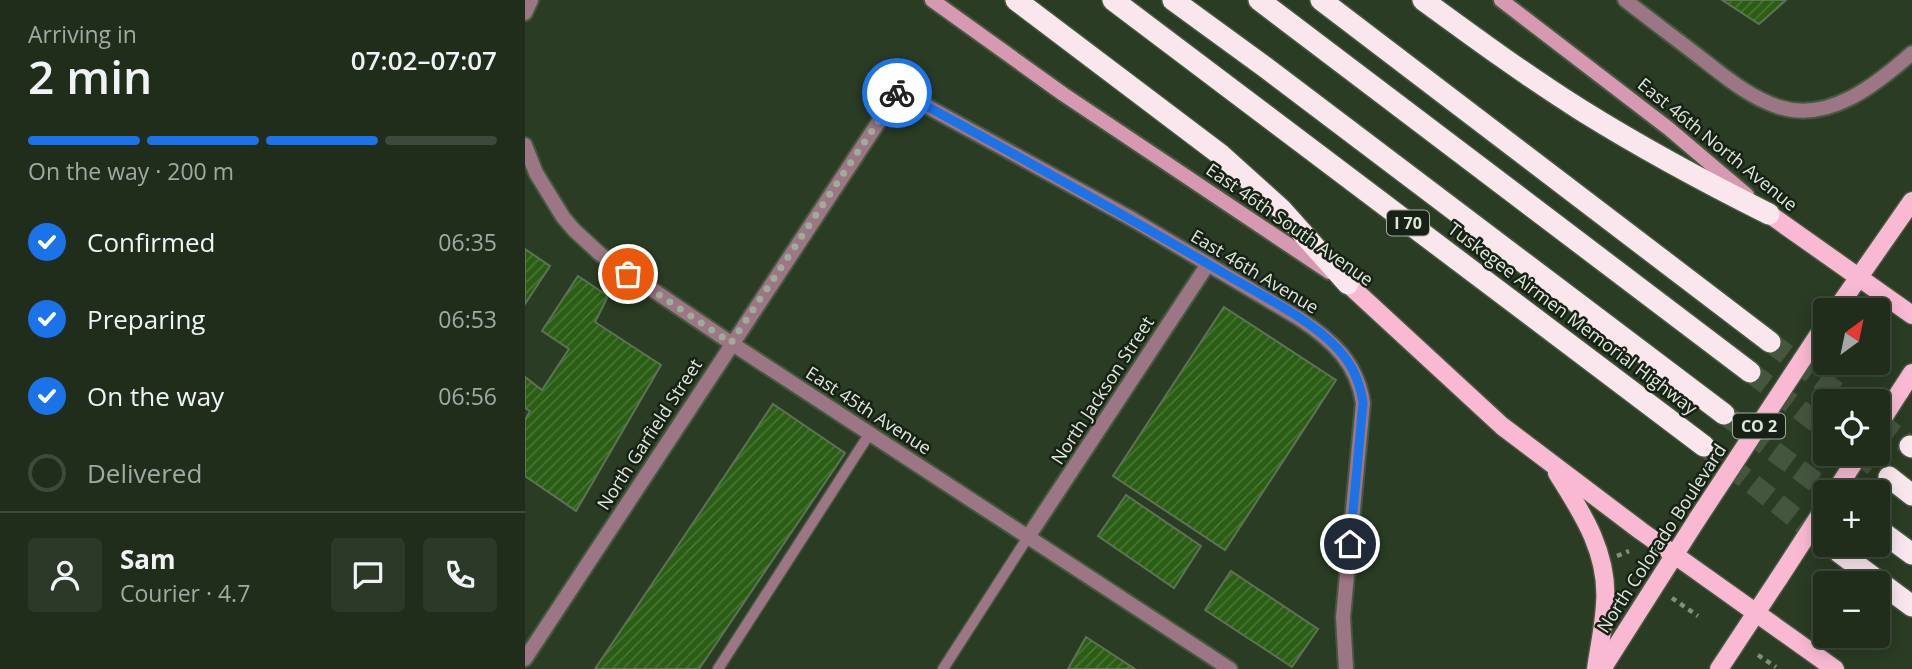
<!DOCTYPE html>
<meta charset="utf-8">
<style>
body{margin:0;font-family:"Open Sans",sans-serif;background:#2d3928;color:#f1f3f6;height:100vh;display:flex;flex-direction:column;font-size:26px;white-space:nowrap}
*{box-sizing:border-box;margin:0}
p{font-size:23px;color:#a2a8a3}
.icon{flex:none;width:38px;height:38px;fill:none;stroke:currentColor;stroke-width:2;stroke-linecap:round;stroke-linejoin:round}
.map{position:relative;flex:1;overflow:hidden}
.panel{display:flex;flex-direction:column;background:#202d1b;width:525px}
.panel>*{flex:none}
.needle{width:46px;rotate:33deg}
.tools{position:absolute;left:1288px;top:298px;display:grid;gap:14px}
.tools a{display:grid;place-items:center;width:77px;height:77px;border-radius:7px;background:#202d1b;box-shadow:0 4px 18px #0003,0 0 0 2px #3d493a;font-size:35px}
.pin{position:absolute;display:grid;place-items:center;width:60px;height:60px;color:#fff;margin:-30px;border:4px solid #fff;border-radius:50%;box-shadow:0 2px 7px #0007}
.courier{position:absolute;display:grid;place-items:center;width:70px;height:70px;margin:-35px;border:5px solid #1a73e8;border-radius:50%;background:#fff;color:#222;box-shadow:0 2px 9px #0007}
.headline em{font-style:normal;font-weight:600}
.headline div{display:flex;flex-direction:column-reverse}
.headline{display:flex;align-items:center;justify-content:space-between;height:119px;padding:0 28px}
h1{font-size:46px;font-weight:600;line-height:52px}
.bar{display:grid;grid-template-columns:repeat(4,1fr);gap:10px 7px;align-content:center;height:84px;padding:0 28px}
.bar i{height:9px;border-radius:5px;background:#3d493a}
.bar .selected{background:#1a73e8}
.bar p{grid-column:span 4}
.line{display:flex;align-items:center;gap:18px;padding:0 28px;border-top:2px solid #3d493a}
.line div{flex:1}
.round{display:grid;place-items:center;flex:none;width:74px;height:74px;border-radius:7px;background:#2d3928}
ol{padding:0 28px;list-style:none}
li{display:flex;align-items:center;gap:21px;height:77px}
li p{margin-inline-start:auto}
li .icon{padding:7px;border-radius:50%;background:#1a73e8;color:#fff;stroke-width:4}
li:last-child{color:#a2a8a3}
li i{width:38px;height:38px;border:4px solid #3d493a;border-radius:50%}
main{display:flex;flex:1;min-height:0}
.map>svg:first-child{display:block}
.building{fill:url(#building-hatch);stroke:#5e7258;stroke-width:2}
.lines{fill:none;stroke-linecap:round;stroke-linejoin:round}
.motorway-tunnel{stroke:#45563f;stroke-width:21;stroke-dasharray:21 10;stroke-linecap:butt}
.service-casing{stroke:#475841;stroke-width:13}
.minor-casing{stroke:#475841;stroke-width:18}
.secondary-casing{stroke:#475841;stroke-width:18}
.primary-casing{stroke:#475841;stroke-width:21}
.motorway-casing{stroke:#475841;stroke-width:24}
.path{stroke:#81907d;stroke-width:4.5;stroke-dasharray:5 5;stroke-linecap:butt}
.service{stroke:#9d7685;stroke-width:10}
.minor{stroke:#9d7685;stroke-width:14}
.secondary{stroke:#d799b1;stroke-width:14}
.primary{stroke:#fab9d2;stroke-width:18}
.motorway{stroke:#fae6ed;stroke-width:21}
.primary-bridge-casing{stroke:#475841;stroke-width:21;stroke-linecap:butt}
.primary-bridge{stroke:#fab9d2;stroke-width:18}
.done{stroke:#9eac9a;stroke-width:7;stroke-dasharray:0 12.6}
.route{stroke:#1a73e8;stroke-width:9}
.labels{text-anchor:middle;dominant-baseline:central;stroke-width:5;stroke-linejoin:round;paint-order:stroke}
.shield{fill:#182116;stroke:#a2ac9f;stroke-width:2}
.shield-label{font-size:16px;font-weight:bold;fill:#dde8da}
.street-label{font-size:18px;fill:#dde8da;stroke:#182116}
</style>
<main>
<section class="panel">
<div class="headline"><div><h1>2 min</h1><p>Arriving in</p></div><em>07:02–07:07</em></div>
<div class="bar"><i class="selected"></i><i class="selected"></i><i class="selected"></i><i></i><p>On the way · 200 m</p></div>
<ol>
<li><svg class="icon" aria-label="check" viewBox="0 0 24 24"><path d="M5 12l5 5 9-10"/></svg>Confirmed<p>06:35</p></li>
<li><svg class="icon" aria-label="check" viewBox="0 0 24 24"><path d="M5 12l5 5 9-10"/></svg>Preparing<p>06:53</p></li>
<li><svg class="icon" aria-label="check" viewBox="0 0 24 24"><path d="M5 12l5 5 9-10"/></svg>On the way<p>06:56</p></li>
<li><i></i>Delivered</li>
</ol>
<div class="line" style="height:126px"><a class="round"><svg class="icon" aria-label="person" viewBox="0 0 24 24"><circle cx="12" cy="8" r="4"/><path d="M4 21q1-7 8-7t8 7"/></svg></a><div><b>Sam</b><p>Courier · 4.7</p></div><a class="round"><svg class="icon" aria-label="chat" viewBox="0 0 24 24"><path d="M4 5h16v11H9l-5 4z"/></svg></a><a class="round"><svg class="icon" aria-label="phone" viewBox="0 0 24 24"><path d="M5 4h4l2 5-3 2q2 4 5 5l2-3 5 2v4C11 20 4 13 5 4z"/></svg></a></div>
</section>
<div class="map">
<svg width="1387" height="669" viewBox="0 0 1387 669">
<defs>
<pattern id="building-hatch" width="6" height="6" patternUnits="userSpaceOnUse" patternTransform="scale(1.75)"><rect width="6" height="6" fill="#2b5e14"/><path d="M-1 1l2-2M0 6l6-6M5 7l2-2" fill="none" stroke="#497536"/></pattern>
</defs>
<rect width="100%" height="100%" fill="#2a3c24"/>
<g class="building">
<path d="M1197 0H1261L1234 24Z"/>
<path d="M0 249 25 266 0 304Z"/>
<path d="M53 276 83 296 70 322 136 365 51 511 0 476V420L5 411 0 408V377L17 390 44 349 17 331Z"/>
<path d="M699 307 811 380 700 550 588 476Z"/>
<path d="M248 404 320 453 174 669H70Z"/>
<path d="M601 495 676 546 649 588 573 536Z"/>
<path d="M706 571 793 629 767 667 680 610Z"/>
<path d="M561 637 610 669H543Z"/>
</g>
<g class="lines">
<g class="motorway-tunnel">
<path d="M1245 342 1324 401"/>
<path d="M1225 372 1300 429"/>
<path d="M1199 414 1304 492"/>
<path d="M1353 422 1385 446"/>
<path d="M1179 446 1300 541"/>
<path d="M1332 453 1364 477"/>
</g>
<g class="service-casing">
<g id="service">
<path d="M193 669 345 433"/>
<path d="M418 669 503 537"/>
</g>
</g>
<g class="minor-casing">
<g id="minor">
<path d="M1100 0C1127 21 1154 41 1181 62 1203 79 1226 98 1254 107 1304 123 1352 84 1387 53"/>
<path d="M0 13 6 0"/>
<path d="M0 145 11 173 38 217 49 230 75 254 206 343 705 669"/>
<path d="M503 537 683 264"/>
<path d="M0 659 374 91 607 219 775 319C808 341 832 363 838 403L818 617 821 669"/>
</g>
</g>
<g class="secondary-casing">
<g id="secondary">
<path d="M407 0 538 94 804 272"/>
<path d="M976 0 1143 128 1222 195"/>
</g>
</g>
<g class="primary-casing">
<g id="primary">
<path d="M1244 214 1387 315"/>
<path d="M823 284 977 426 1116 531 1310 669"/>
<path d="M1311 310 1387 201"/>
<path d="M1374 393 1387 373"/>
<path d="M1032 473C1058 514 1084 554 1080 604 1079 626 1074 647 1071 669"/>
<path d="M1077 669 1173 518"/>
<path d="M1194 669 1254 578"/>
</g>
</g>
<g class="motorway-casing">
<g id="motorway">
<path d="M491 0 696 155 756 209 823 284"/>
<path d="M588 0 1179 446"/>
<path d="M648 0 740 67 1199 414"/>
<path d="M734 0 1225 372"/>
<path d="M796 0 1245 342"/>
<path d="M898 0C950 38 1002 76 1056 110 1117 148 1180 182 1244 214"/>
<path d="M1385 446 1387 447"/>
<path d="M1364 477 1387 495"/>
<path d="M1353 529 1387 554"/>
<path d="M1314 552 1387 606"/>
</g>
</g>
<g class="path">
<path d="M1092 556 1104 551"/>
<path d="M1147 598 1173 616"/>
<path d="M1233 655 1251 667"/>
</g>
<use href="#service" class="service"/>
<use href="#minor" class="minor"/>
<use href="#secondary" class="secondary"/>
<use href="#primary" class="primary"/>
<use href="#motorway" class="motorway"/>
<g class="primary-bridge-casing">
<g id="primary-bridge">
<path d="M1353 426 1374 393"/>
<path d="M1310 492 1335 453"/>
<path d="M1173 518 1294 334"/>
<path d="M1254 578 1300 507"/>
</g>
</g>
<use href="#primary-bridge" class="primary-bridge"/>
</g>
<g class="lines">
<path class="done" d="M103 274 206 343 372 93"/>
<path class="route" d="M372 93 374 91C482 150 590 209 695 271 730 292 784 318 811 347 827 363 835 381 838 403L825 544"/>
</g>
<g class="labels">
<g class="shield">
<rect x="862" y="210.5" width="42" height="25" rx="5"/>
<rect x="1208" y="413.5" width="52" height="25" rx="5"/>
</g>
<g class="shield-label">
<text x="883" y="223">I 70</text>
<text x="1234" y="426">CO 2</text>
</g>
<g class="street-label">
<text transform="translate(1193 144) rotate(39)">East 46th North Avenue</text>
<text transform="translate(765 224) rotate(35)">East 46th South Avenue</text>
<text transform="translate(730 271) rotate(31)">East 46th Avenue</text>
<text transform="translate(1048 318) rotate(37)">Tuskegee Airmen Memorial Highway</text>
<text transform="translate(577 390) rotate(-57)">North Jackson Street</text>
<text transform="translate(344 410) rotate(33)">East 45th Avenue</text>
<text transform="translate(124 434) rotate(-57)">North Garfield Street</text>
<text transform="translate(1136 538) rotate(-57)">North Colorado Boulevard</text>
</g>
</g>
</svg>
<div class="tools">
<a><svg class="needle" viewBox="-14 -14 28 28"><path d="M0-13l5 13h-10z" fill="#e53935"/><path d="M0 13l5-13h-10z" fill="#a2a8a3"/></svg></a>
<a><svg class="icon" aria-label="locate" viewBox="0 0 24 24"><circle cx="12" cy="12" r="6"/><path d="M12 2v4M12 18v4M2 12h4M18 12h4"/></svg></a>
<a>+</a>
<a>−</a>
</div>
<div class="pin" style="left:103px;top:274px;background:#ea580c"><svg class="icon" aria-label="bag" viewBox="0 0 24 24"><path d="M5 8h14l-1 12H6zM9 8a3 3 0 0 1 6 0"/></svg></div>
<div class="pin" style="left:825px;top:544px;background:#1f2937"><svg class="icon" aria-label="home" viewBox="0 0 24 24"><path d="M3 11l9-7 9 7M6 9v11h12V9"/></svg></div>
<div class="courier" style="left:372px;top:93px"><svg class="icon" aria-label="bike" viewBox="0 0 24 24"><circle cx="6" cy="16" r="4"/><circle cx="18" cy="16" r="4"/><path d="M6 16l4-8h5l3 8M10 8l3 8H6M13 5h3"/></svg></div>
</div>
</main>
